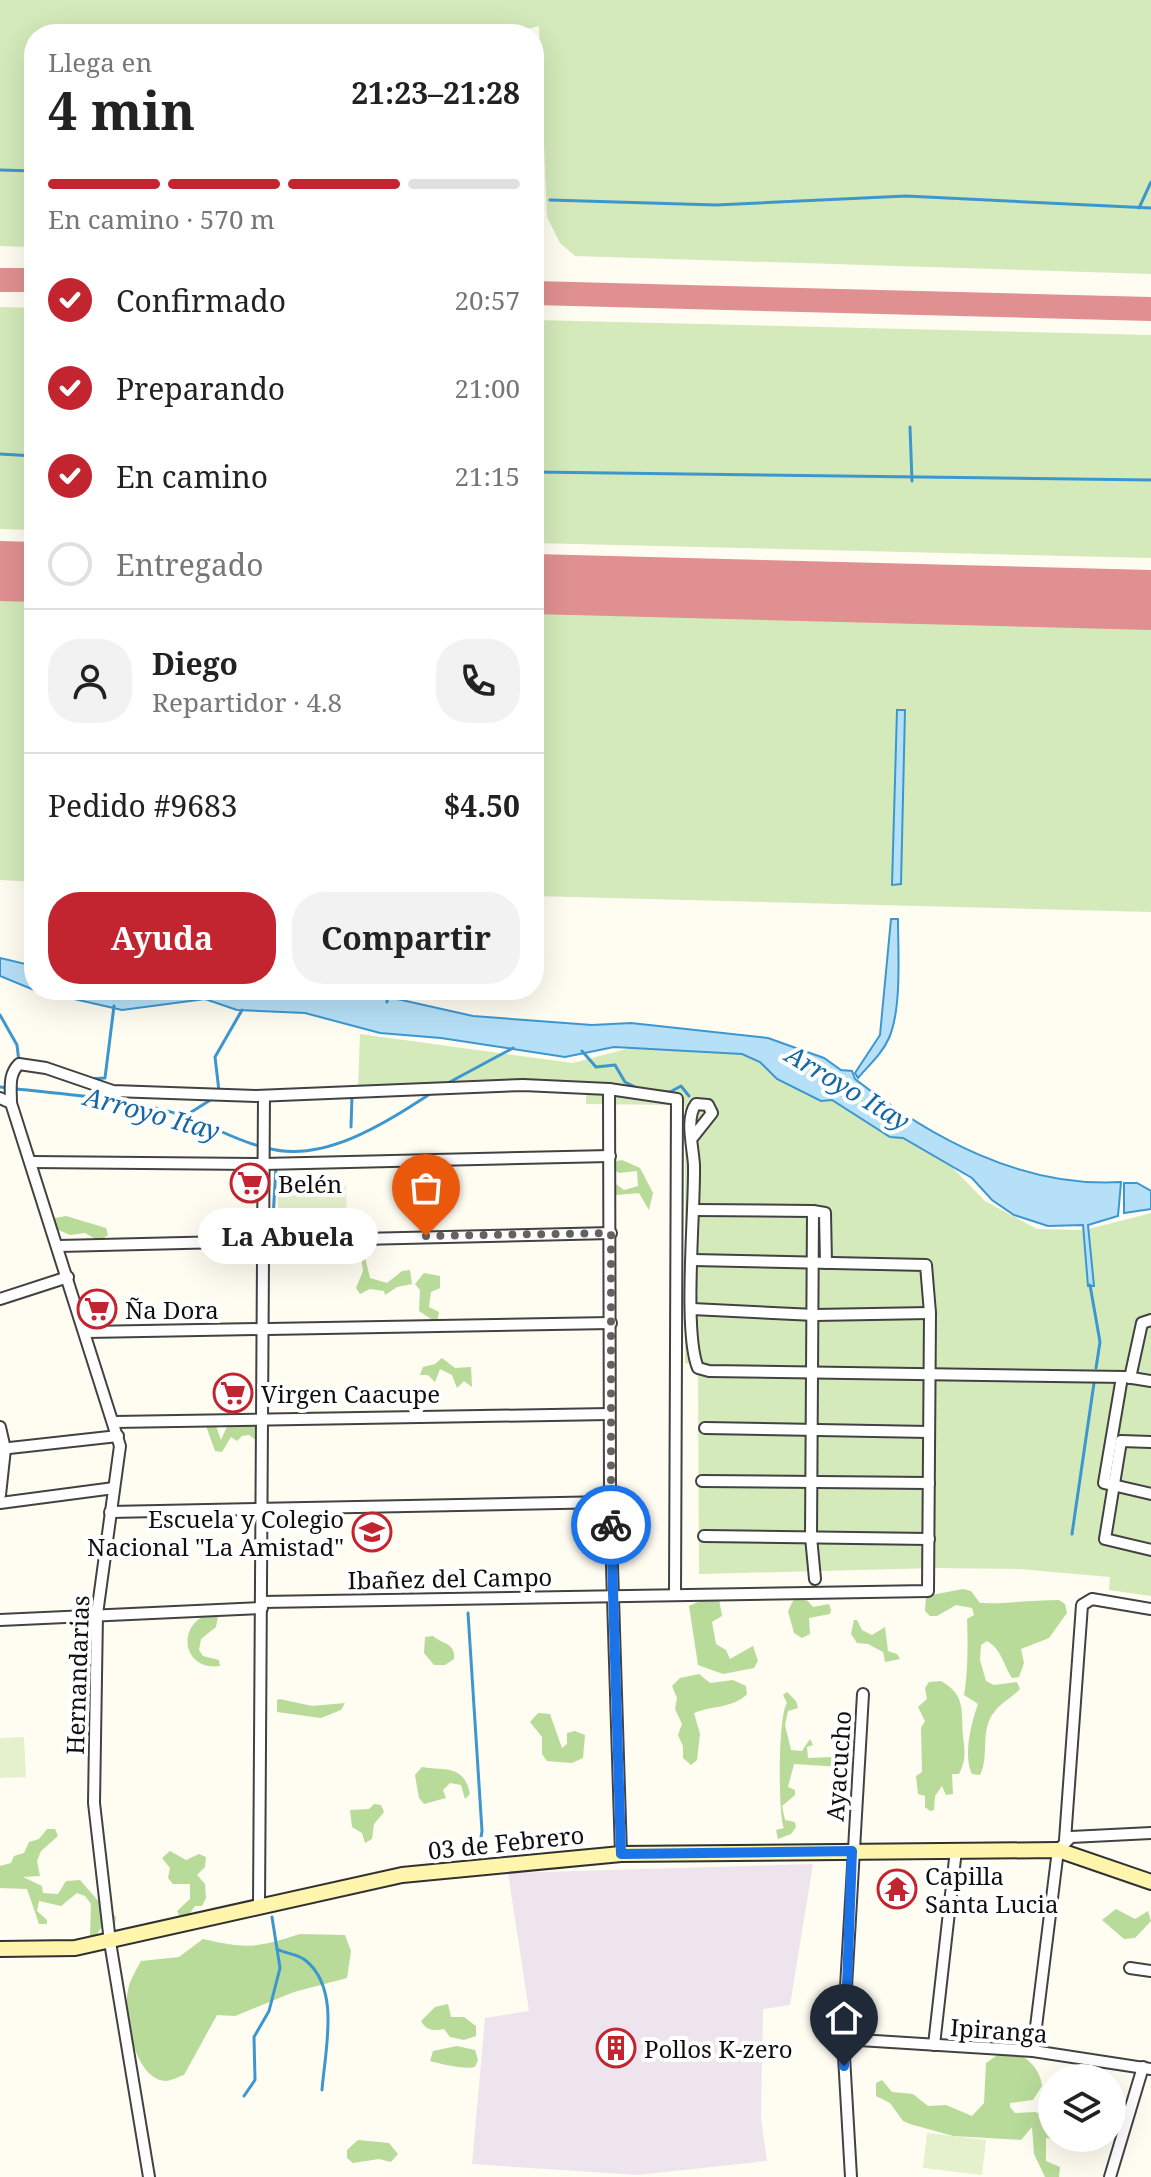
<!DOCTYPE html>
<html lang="es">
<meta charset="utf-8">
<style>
body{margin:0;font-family:"Noto Serif",serif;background:#f2f2f2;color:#222;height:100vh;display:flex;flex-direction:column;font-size:30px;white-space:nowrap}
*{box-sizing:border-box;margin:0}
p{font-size:26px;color:#767676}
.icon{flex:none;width:44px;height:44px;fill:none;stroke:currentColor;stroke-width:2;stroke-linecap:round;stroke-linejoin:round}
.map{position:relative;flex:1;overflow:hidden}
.sheet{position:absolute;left:24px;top:24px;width:520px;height:976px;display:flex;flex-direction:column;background:#fff;border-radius:32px;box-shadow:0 8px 32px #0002}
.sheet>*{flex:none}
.tools{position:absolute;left:1038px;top:2064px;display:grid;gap:16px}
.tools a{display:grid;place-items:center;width:88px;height:88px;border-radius:50%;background:#fff;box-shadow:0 8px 32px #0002;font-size:40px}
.pin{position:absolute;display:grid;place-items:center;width:68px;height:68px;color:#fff;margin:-82px -34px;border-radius:50% 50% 50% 0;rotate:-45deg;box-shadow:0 0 8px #0007}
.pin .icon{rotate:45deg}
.courier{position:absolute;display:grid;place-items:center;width:80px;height:80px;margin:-40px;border:6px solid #1a73e8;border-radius:50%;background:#fff;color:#222;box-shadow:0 2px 10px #0007}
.bubble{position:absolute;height:56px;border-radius:28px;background:#fff;box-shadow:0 8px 32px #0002;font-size:26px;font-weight:700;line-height:56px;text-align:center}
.summary em{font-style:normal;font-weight:700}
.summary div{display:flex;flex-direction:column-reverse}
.summary{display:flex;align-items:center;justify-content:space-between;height:136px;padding:0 24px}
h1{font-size:52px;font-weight:700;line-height:60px}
.bar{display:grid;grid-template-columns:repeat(4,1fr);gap:12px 8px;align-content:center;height:96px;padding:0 24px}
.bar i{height:10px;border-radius:6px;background:#e0e0e0}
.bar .on{background:#c2252f}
.bar p{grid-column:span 4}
.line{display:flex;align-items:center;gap:20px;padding:0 24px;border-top:2px solid #e0e0e0}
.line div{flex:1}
.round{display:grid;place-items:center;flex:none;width:84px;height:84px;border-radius:32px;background:#f2f2f2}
ol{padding:0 24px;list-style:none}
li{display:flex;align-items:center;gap:24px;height:88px}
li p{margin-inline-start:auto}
li .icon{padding:8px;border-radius:50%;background:#c2252f;color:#fff;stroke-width:4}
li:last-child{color:#767676}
li i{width:44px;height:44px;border:4px solid #e0e0e0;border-radius:50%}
.action{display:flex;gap:16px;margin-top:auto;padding:16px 24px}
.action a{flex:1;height:92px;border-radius:32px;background:#c2252f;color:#fff;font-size:32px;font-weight:700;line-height:92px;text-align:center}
.action a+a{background:#f2f2f2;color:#222}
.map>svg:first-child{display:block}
.industrial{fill:#ede4ee}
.green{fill:#d4eaba}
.forest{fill:#b8db99}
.pitch{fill:#e5f1cc}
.water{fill:#b6e0f7;stroke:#3c97cf;stroke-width:2}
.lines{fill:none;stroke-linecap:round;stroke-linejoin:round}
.stream{stroke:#3c97cf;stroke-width:3}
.taxiway{stroke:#e09090;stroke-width:24}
.runway{stroke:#e09090;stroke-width:60}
.street-casing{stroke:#424242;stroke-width:14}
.secondary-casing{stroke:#313131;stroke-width:18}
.street{stroke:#fff;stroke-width:10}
.secondary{stroke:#fff5ad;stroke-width:14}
.done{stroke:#63625e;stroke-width:8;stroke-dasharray:0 14.4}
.route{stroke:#1a73e8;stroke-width:10}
.labels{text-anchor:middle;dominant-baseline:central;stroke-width:8;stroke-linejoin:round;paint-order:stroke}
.poi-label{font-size:24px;fill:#0f0f0f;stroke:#fff;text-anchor:start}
.street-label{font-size:24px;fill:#0f0f0f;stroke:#fff}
.water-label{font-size:26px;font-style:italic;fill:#1668a4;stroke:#fff}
</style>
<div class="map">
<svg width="1151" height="2177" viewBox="0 0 1151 2177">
<rect width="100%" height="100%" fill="#fffcf2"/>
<path class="industrial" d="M813 1864 790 2005 763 2009 761 2118 767 2161 638 2175 472 2164 485 2018 529 2011 508 1873Z"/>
<g class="green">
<path d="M0 0H1151V274L575 256 560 243 547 217 539 26C510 35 477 25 445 25V34H34V247L0 246Z"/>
<path d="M0 307 34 308V530L0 529Z"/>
<path d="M534 320 1151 335V558L534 543Z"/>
<path d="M0 600 34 601V882L0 880Z"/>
<path d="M534 613 1151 629V912L534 896Z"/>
<path d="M360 1034 573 1063 645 1044 749 1048 947 1162 985 1201 1037 1229 1085 1230 1151 1213V1596L1109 1590 1110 1577 1019 1569 935 1568 699 1574 698 1365 685 1363V1105L586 1104V1085L358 1089Z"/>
</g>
<g class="forest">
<path d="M622 1160 640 1168 653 1193 649 1210 639 1193 616 1195V1184L624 1190 638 1186 637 1171 619 1173 613 1169 611 1162Z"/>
<path d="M66 1216 106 1228 108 1235 99 1241 85 1233 70 1235 54 1228 55 1218Z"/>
<path d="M364 1253 370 1278 387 1283 402 1271 410 1270 412 1284 397 1287 385 1295 384 1291 370 1289 360 1294 356 1288 363 1271 361 1256Z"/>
<path d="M424 1273 440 1276V1288L431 1292 429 1307 439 1312 437 1323 419 1311 420 1290 415 1284Z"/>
<path d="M442 1358 455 1368 471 1367 472 1387 464 1381 457 1388 452 1375 440 1369 435 1382 428 1375H420L423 1367 435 1364Z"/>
<path d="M253 1421 260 1438 257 1441 249 1435 242 1436 237 1441 231 1437 222 1452 215 1451 206 1426 208 1423 216 1426 221 1440 229 1422Z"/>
<path d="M963 1589 971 1591 980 1603C1004 1604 1032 1600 1059 1600L1065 1604 1067 1613 1049 1638 1021 1649 1024 1663 1019 1677 1012 1678C1003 1664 1002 1650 987 1641L981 1645 980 1660 986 1681 994 1685 1017 1682 1020 1689C1013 1697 1001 1703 995 1711 979 1729 990 1755 980 1775L972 1774C963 1755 971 1724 978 1704L964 1695C968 1674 968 1640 967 1619L974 1615 972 1608 956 1605 937 1616H930L925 1611 926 1596Z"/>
<path d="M709 1597 719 1599 722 1616 712 1622 716 1644 726 1650 730 1659 753 1646 758 1661 754 1668 723 1674 698 1665 689 1606Z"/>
<path d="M795 1597H804L813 1607 829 1604 831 1610 830 1614 809 1618 810 1634 802 1638 794 1633 788 1611Z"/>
<path d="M206 1615 218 1616 216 1627 201 1639 199 1650 203 1656 219 1660 220 1666C184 1671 176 1628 206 1615Z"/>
<path d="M854 1620H857L862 1630 872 1635 885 1627 888 1651 897 1654 900 1659 885 1662 883 1652 868 1644 857 1643 851 1634Z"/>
<path d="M433 1636C442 1644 456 1643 454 1659L445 1665H434L424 1653 425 1637Z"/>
<path d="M699 1674 710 1683 733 1680 746 1686 747 1694C734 1708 710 1706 694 1713L700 1734 697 1760 691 1765 683 1758V1746L678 1735 682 1724 675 1709 677 1698 672 1686 680 1678Z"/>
<path d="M941 1681C966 1695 961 1711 963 1736 965 1752 966 1760 959 1774H952L953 1794 946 1795 942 1786 935 1796 934 1810 930 1811 925 1807V1796L918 1794 916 1776 922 1772 921 1728 925 1721 918 1707 927 1699 925 1688 929 1682Z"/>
<path d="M787 1692 796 1701 798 1708 788 1711 785 1725 791 1750 802 1751 810 1739 813 1745 807 1747 808 1758 831 1757 837 1761 842 1743 849 1742 850 1756 841 1767 794 1764 788 1787 795 1790V1795L782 1806 785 1820 795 1822 796 1827 791 1834 778 1839 776 1830 784 1828C778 1815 778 1715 787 1703L783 1695Z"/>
<path d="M280 1699 312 1706 345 1703 341 1710 321 1718 277 1712V1700Z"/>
<path d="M538 1713 550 1714 562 1748 567 1744V1733L575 1731 585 1735 583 1758 572 1763 547 1761 542 1754V1737L530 1722Z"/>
<path d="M422 1767C445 1771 464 1764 470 1794L465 1799 461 1785 450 1783 443 1790 446 1798 424 1804 419 1798 415 1775Z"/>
<path d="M374 1804 381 1805 384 1812 374 1824 372 1839 365 1843 362 1833 352 1827 350 1810 369 1809Z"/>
<path d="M47 1829H55L58 1836 41 1851 37 1861 40 1876 23 1877 42 1886 43 1893 58 1894 66 1881 80 1880 101 1904 103 1914 116 1916 115 1925 105 1922 97 1934 90 1936 91 1904 85 1896 77 1893 61 1906 39 1901 37 1911 47 1920V1924H39L27 1889 0 1888V1866L11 1863 14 1856 24 1853 29 1842 39 1839Z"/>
<path d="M170 1851 186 1860 199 1854 206 1857 205 1867 197 1875 205 1884 206 1898 202 1906H195L188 1916 180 1917 177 1911 190 1899V1884H173L168 1878 170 1868 162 1858Z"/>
<path d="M1116 1909 1135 1919 1148 1911 1151 1921 1135 1938 1124 1939 1102 1920Z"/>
<path d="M300 1934 345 1935 351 1951 347 1978 294 1992 235 2016 217 2015 184 2075C180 2076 171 2081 166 2081 134 2080 123 2013 128 1990 130 1980 136 1970 141 1961L179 1957 203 1939C247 1949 256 1948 300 1934Z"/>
<path d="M448 2004 451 2017H464L476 2026V2036L464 2040 450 2037 444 2029C435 2031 426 2031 421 2021L435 2007Z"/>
<path d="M457 2046 475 2050 478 2060 475 2067C465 2070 441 2064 430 2061L433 2051Z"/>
<path d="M1013 2053C1028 2056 1041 2071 1042 2086L1033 2100 1010 2103V2107L1015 2113 1035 2112 1052 2118V2138L1065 2140 1046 2138V2161L1060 2167 1059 2177H1045L1034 2154 1032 2127 1021 2140 953 2136 910 2124 903 2121 890 2103 876 2096V2083L882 2080 892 2092 913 2094 928 2106 946 2105 972 2116 984 2103 986 2063 996 2056Z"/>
<path d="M358 2140 389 2143 398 2154 391 2162 379 2159 353 2163 347 2158V2150Z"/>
</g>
<g class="pitch">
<path d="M346 1186 347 1228 278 1229V1186Z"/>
<path d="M24 1737 26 1777 0 1778V1738Z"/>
<path d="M927 2133 986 2140 982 2175 923 2168Z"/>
</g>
<g class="water">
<path d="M897 710H905L901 884 892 885Z"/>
<path d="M891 919H898C898 952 902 1008 889 1038 882 1054 869 1065 858 1078L855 1073 880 1035Z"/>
<path d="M0 958 34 966V990L0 976Z"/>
<path d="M35 990H357L473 1016 592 1025 631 1023 768 1038 824 1058 841 1070 852 1071 855 1079C931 1138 1022 1188 1121 1182L1118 1216 1088 1225 1094 1286H1088L1083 1225 1048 1226 1014 1215 992 1200 972 1178 903 1138 890 1137 832 1100 821 1101 777 1079 760 1062 742 1054 614 1047 565 1057 441 1038 380 1033 305 1013 237 1010 205 999 122 1010Z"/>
<path d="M1124 1183H1137L1151 1191V1209L1124 1213Z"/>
</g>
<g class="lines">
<g class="stream">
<path d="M0 170 34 171"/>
<path d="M550 200 716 205 906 196 1151 208"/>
<path d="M1139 208 1151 182"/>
<path d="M910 427 912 481"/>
<path d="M0 454 34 456"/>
<path d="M534 472 1151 480"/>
<path d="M387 1002 388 990"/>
<path d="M0 1015 17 1045 19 1062"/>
<path d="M582 1051 596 1067 615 1065 625 1082 637 1088"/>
<path d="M90 1079 105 1078 114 1006"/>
<path d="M446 1084 513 1048"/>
<path d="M0 1087C62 1095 124 1096 184 1116 210 1125 233 1139 259 1146"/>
<path d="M648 1090 670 1092 681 1086 689 1096"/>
<path d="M219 1091 215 1057 242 1010"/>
<path d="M185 1116 212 1099"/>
<path d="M351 1127 352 1095"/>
<path d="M267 1148C324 1164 387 1122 433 1092"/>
<path d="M271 1252 276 1167"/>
<path d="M1090 1285 1100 1342 1096 1368"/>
<path d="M1072 1534 1094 1383"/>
<path d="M468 1613 482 1831 479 1850"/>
<path d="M277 1949C286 1954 298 1954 305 1960 341 1988 325 2050 322 2090"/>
<path d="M244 2096 255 2080 254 2037 269 2011 280 1968 272 1917"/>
</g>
<g class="taxiway">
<path d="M0 280H34"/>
<path d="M534 293 1151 309"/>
</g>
<g class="runway">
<path d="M0 571 34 572"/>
<path d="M534 584 1151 600"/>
</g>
<g class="street-casing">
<g id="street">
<path d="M609 1089 610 1502 621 1854"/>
<path d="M0 1098 11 1103"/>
<path d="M693 1137 712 1113 708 1105 696 1104C685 1118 693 1147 694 1165 695 1210 683 1333 698 1368L709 1371 1126 1377 1151 1381"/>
<path d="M31 1162 263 1164 610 1156"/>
<path d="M695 1210 813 1211 811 1537 815 1579"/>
<path d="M813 1211 825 1213 826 1263"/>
<path d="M59 1246 611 1233"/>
<path d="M0 1299 68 1277"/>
<path d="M692 1309 815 1315 930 1313"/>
<path d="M87 1332 611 1323"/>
<path d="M1122 1377 1104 1483 1151 1494"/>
<path d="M1130 1378 1142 1323 1151 1320"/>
<path d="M114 1422 609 1414"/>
<path d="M0 1427 5 1449 0 1495"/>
<path d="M705 1428 929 1432"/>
<path d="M1151 1442 1121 1441 1105 1539 1151 1550"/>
<path d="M0 1449 118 1436"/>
<path d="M702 1481 929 1483"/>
<path d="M0 1503 114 1488"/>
<path d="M110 1512 610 1502"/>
<path d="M704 1536 929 1539"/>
<path d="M262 1602 928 1591 930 1313 926 1265 693 1260"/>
<path d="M0 1620 262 1608"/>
<path d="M1065 1840 1082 1605 1092 1599 1151 1609"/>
<path d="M259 1906 264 1096"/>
<path d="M1130 1968 1151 1971"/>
<path d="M843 2039 1033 2051 1151 2069"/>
<path d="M934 2045 956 1850"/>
<path d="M1033 2051 1058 1850 1071 1837 1151 1833"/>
<path d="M149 2177 110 1942 94 1803 97 1614 120 1446 11 1103C11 1088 8 1075 19 1064L46 1068 113 1091 256 1096 523 1085 609 1089 677 1099 675 1595"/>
<path d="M851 2177 843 2039 863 1694"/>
<path d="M1110 2177 1143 2067"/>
</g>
</g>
<g class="secondary-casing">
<path id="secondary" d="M0 1949 75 1948 402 1875 621 1854 1058 1850 1151 1882"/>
</g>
<use href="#street" class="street"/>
<use href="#secondary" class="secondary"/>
</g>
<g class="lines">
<path class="done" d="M426 1236 611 1233V1525"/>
<path class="route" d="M611 1525 621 1854 852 1851 844 2066"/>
</g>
<defs>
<g id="supermarket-ring" transform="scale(2)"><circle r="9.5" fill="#fff" stroke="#c2252f" stroke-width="1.5"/><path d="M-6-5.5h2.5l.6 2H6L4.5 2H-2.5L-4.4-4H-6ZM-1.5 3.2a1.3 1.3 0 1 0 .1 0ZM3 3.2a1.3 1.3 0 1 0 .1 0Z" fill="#c2252f"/></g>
<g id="school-ring" transform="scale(2)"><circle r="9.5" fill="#fff" stroke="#c2252f" stroke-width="1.5"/><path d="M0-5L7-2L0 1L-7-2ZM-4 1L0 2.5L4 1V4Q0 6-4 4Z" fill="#c2252f"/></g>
<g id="temple-ring" transform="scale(2)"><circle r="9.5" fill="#fff" stroke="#c2252f" stroke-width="1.5"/><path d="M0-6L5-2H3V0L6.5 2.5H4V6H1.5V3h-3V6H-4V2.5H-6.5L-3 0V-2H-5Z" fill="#c2252f"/></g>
<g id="building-ring" transform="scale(2)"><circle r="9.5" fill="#fff" stroke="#c2252f" stroke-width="1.5"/><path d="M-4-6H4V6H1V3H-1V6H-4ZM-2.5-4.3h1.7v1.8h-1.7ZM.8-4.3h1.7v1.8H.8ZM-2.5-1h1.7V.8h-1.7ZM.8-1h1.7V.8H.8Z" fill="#c2252f"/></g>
</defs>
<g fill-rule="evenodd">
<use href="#supermarket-ring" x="250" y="1183"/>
<use href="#supermarket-ring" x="97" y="1309"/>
<use href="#supermarket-ring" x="233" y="1393"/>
<use href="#school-ring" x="372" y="1532"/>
<use href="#temple-ring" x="897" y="1889"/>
<use href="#building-ring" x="616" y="2048"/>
</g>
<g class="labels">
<g class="poi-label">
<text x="278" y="1183">Belén</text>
<text x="125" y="1309">Ña Dora</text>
<text x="261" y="1393">Virgen Caacupe</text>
<text x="344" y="1518" text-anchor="end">Escuela y Colegio<tspan x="344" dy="28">Nacional "La Amistad"</tspan></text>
<text x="925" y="1875">Capilla<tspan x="925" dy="28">Santa Lucia</tspan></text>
<text x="644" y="2048">Pollos K-zero</text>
</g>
<g class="street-label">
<text transform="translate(450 1578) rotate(-1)">Ibañez del Campo</text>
<text transform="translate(77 1675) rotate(-88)">Hernandarias</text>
<text transform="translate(838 1766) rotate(-86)">Ayacucho</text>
<text transform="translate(506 1842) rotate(-6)">03 de Febrero</text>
<text transform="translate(999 2030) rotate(4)">Ipiranga</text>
</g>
<g class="water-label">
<text transform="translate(848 1087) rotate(31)">Arroyo Itay</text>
<text transform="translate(152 1113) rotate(15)">Arroyo Itay</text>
</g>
</g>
</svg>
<div class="tools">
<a><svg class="icon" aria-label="layers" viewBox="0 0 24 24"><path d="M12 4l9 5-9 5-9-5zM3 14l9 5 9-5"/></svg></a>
</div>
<div class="pin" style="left:426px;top:1236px;background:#ea580c"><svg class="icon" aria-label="bag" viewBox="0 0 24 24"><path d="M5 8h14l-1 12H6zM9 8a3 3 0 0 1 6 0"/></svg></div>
<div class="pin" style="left:844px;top:2066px;background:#1f2937"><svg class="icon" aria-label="home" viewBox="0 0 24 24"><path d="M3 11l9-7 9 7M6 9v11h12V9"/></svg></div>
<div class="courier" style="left:611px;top:1525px"><svg class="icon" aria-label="bike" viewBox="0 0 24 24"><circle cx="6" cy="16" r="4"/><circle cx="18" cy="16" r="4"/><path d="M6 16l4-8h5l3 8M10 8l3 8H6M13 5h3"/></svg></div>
<div class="bubble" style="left:198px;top:1208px;width:180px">La Abuela</div>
<section class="sheet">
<div class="summary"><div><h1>4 min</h1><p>Llega en</p></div><em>21:23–21:28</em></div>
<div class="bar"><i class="on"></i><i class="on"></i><i class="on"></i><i></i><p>En camino · 570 m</p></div>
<ol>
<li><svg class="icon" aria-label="check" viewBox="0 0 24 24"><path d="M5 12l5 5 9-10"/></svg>Confirmado<p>20:57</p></li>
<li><svg class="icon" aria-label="check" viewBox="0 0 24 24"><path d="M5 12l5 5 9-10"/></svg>Preparando<p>21:00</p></li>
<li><svg class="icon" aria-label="check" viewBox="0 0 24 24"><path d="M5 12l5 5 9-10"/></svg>En camino<p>21:15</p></li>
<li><i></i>Entregado</li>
</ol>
<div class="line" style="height:144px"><a class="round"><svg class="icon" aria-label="person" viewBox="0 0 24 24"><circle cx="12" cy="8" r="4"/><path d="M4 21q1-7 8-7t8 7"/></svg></a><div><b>Diego</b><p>Repartidor · 4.8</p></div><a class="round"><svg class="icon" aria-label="phone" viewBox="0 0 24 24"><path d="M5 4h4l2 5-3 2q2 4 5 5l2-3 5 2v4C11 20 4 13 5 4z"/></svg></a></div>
<div class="line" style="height:104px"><div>Pedido #9683</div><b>$4.50</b></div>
<div class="action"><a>Ayuda</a><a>Compartir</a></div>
</section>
</div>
